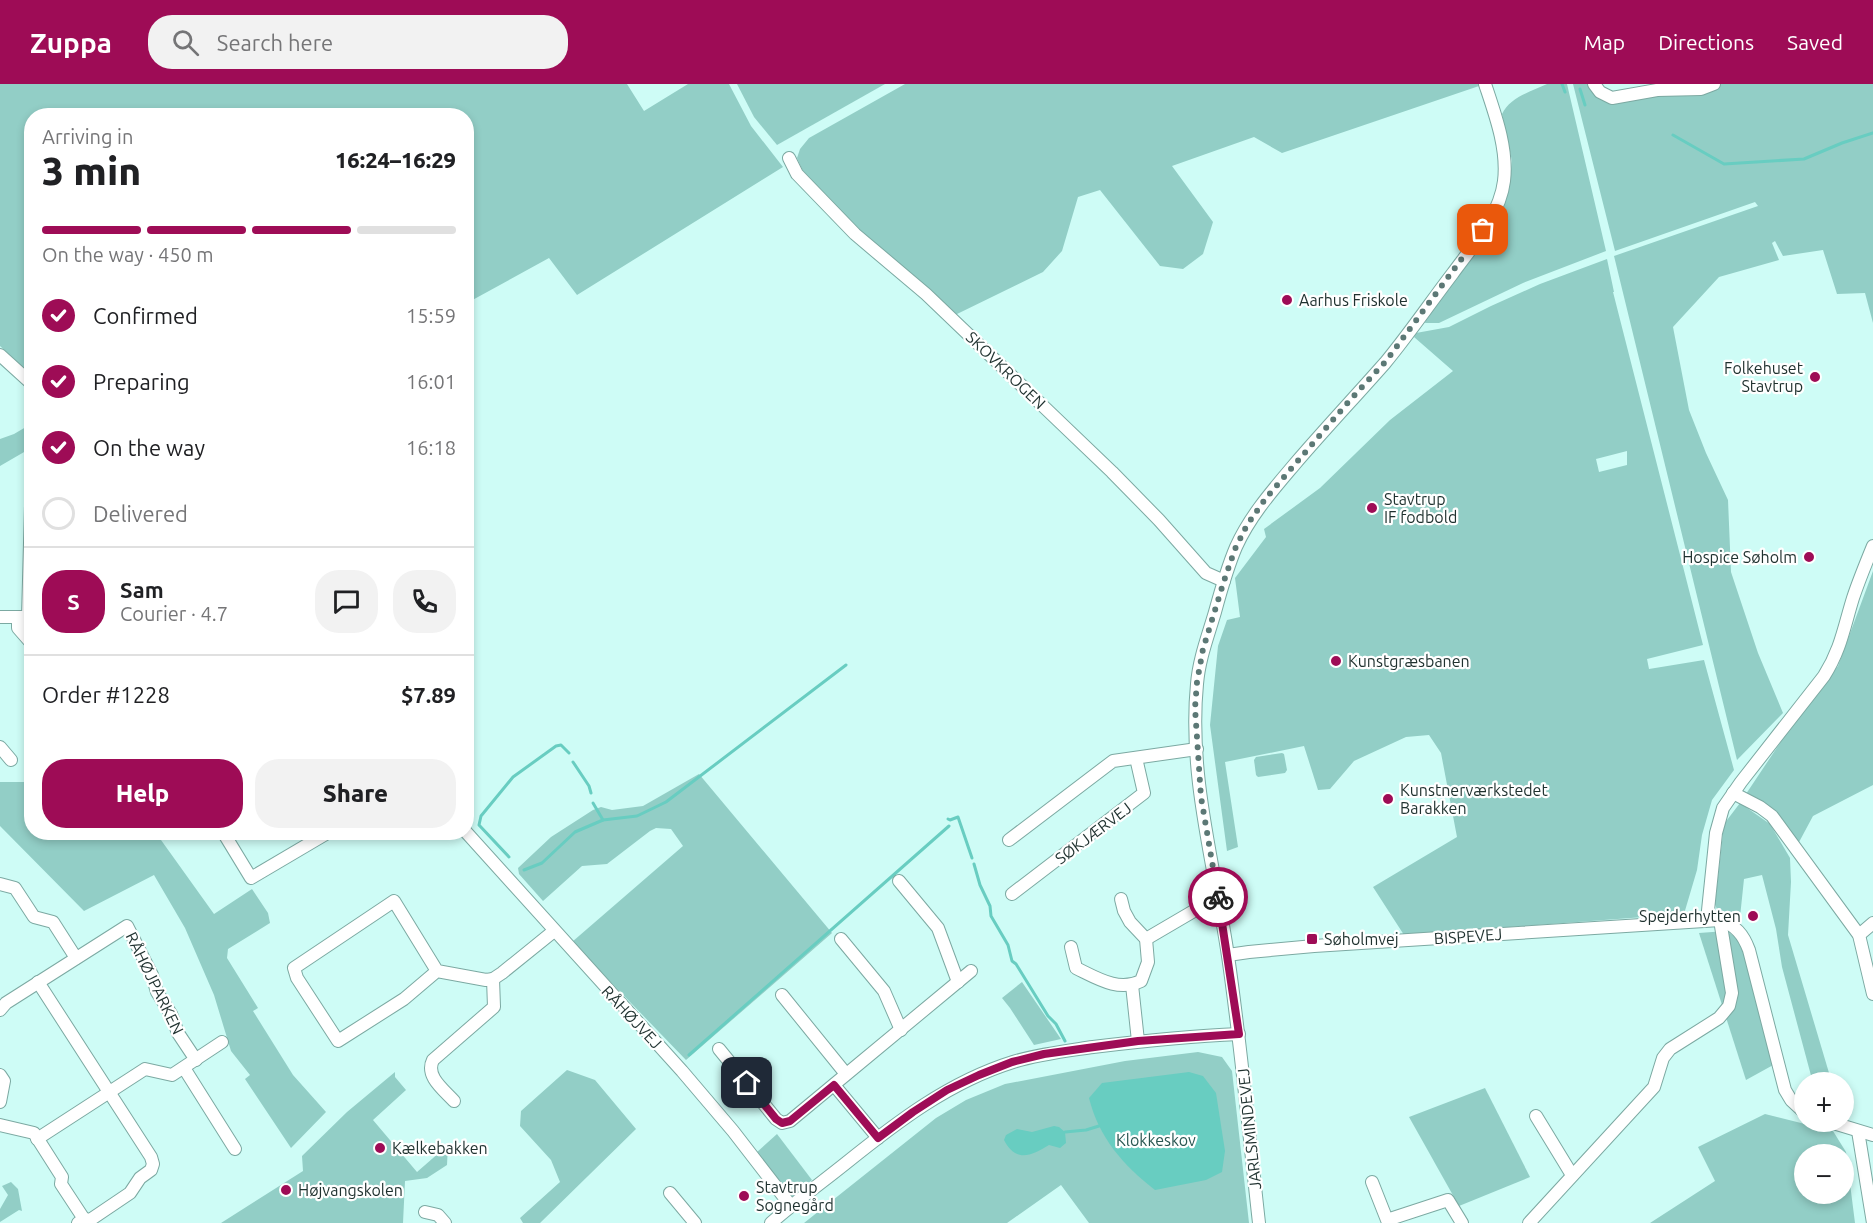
<!DOCTYPE html>
<meta charset="utf-8">
<style>
body{margin:0;font-family:Ubuntu,sans-serif;background:#f2f2f2;color:#202124;height:100vh;display:flex;flex-direction:column;font-size:22px;white-space:nowrap}
*{box-sizing:border-box;margin:0}
p{font-size:20px;color:#757577}
.icon{flex:none;width:33px;height:33px;fill:none;stroke:currentColor;stroke-width:2;stroke-linecap:round;stroke-linejoin:round}
.map{position:relative;flex:1;overflow:hidden}
.sheet{position:absolute;left:24px;top:24px;width:450px;height:732px;display:flex;flex-direction:column;background:#fff;border-radius:24px;box-shadow:0 3px 9px #0003}
.sheet>*{flex:none}
.tools{position:absolute;left:1794px;top:988px;display:grid;gap:12px}
.tools a{display:grid;place-items:center;width:60px;height:60px;border-radius:50%;background:#fff;box-shadow:0 3px 9px #0003;font-size:30px}
.pin{position:absolute;display:grid;place-items:center;width:51px;height:51px;color:#fff;margin:-26px;border-radius:12px;box-shadow:0 3px 9px #0006}
.courier{position:absolute;display:grid;place-items:center;width:60px;height:60px;margin:-30px;border:4px solid #9e0c56;border-radius:50%;background:#fff;color:#222;box-shadow:0 2px 8px #0007}
.summary em{font-style:normal;font-weight:800}
.summary div{display:flex;flex-direction:column-reverse}
.summary{display:flex;align-items:center;justify-content:space-between;height:102px;padding:0 18px}
h1{font-size:39px;font-weight:800;line-height:45px}
.bar{display:grid;grid-template-columns:repeat(4,1fr);gap:9px 6px;align-content:center;height:72px;padding:0 18px}
.bar i{height:8px;border-radius:4px;background:#e0e0e0}
.bar .on{background:#9e0c56}
.bar p{grid-column:span 4}
.line{display:flex;align-items:center;gap:15px;padding:0 18px;border-top:2px solid #e0e0e0}
.line div{flex:1}
.round{display:grid;place-items:center;flex:none;width:63px;height:63px;border-radius:24px;background:#f2f2f2}
ol{padding:0 18px;list-style:none}
li{display:flex;align-items:center;gap:18px;height:66px}
li p{margin-inline-start:auto}
li .icon{padding:6px;border-radius:50%;background:#9e0c56;color:#fff;stroke-width:4}
li:last-child{color:#757577}
li i{width:33px;height:33px;border:3px solid #e0e0e0;border-radius:50%}
.primary-button{display:flex;gap:12px;margin-top:auto;padding:12px 18px}
.primary-button a{flex:1;height:69px;border-radius:24px;background:#9e0c56;color:#fff;font-size:24px;font-weight:800;line-height:69px;text-align:center}
.primary-button a+a{background:#f2f2f2;color:#202124}
header{display:flex;align-items:center;gap:36px;box-sizing:border-box;height:84px;padding:0 30px;background:#9e0c56;color:#fff}
header strong{font-size:28px}
nav{display:flex;gap:33px;margin-inline-start:auto;font-size:21px}
.search{width:420px;height:54px;background:#f2f2f2;display:flex;align-items:center;gap:15px;box-sizing:border-box;padding:0 21px;border-radius:24px;color:#757577;font-size:22px}
.map>svg:first-child{display:block}
.green{fill:#92cec6;fill-rule:evenodd}
.water{fill:#68cdc1}
.lines{fill:none;stroke-linecap:round;stroke-linejoin:round}
.stream{stroke:#68cdc1;stroke-width:3}
.minor-casing{stroke:#7ca9a2;stroke-width:14}
.minor{stroke:#fff;stroke-width:12}
.done{stroke:#5c7875;stroke-width:6;stroke-dasharray:0 10.8}
.route{stroke:#9e0c56;stroke-width:8}
.poi-dot{fill:#9e0c56;stroke:#fff;stroke-width:2}
.labels{text-anchor:middle;dominant-baseline:central;stroke-width:4.5;stroke-linejoin:round;paint-order:stroke}
.poi-label{font-size:16px;fill:#1f312f;stroke:#fff;text-anchor:start}
.street-label{font-size:16px;fill:#1f312f;stroke:#fff}
.park-label{font-size:16px;fill:#2a5752;stroke:#fff}
</style>
<header>
<strong>Zuppa</strong>
<div class="search"><svg class="icon" aria-label="search" viewBox="0 0 24 24"><circle cx="10" cy="10" r="6"/><path d="M15 15l6 6"/></svg>Search here</div>
<nav><a>Map</a><a>Directions</a><a>Saved</a></nav>
</header>
<div class="map">
<svg width="1873" height="1139" viewBox="0 0 1873 1139">
<rect width="100%" height="100%" fill="#cefcf6"/>
<g class="green">
<path d="M0 0H627L644 27 688 0H729L751 42 783 83 577 211 549 174 467 219 466 32H32L31 291 0 262Z"/>
<path d="M737 0H885L777 61 754 33Z"/>
<path d="M905 0H1479V2L1282 69 1254 53 1172 82 1213 138 1203 170 1183 185 1160 182 1100 106 1078 113 1062 167 1043 188 955 231 848 135 803 87 797 74 800 65 809 54Z"/>
<path d="M1547 0H1567L1606 167 1523 199 1439 239H1425L1426 235 1500 133 1509 106 1512 77 1502 30C1510 13 1530 8 1547 0Z"/>
<path d="M1573 0H1589C1593 10 1598 14 1608 18L1705 0H1873V239L1865 209 1837 210 1823 166 1783 172 1775 157 1772 159 1779 176 1719 193 1673 243 1689 326 1706 369 1728 416 1731 488 1758 569 1783 629 1737 676 1614 172 1758 122 1755 118 1615 167Z"/>
<path d="M1607 175 1614 208H1613L1703 561 1647 575 1649 585 1704 576 1734 686 1712 716 1702 751 1697 786 1684 830 1404 851 1373 803 1457 753 1441 669 1429 651 1406 653 1354 677 1330 705 1318 706 1304 662 1225 678 1238 763 1227 767 1210 641 1218 562 1227 536 1240 533 1235 494 1266 453 1264 445 1320 404 1390 336 1453 287 1414 253 1416 249 1449 243 1491 222 1540 200ZM1627 367V381L1599 388 1596 375Z"/>
<path d="M31 340V364L0 382V355L14 350Z"/>
<path d="M1873 487V701L1813 732 1798 760 1746 710 1794 638 1838 582Z"/>
<path d="M1282 669 1284 670 1287 686 1285 689 1258 693 1256 691 1254 676 1256 673Z"/>
<path d="M699 690 832 849 686 976 572 858 683 762 671 745 656 744 650 747 607 780 582 782 543 817 519 790 518 784 551 753 593 726 601 723 612 726 643 722Z"/>
<path d="M0 698H28L31 703 32 748 156 749 214 830 252 805 268 829 270 839 228 865 227 874 258 924 253 927 293 991 326 1028 291 1064 245 995 250 991 231 967 214 911 185 844 154 791 84 827 0 742Z"/>
<path d="M1740 719 1770 740 1790 774 1791 798 1788 851 1832 999H1813L1782 883 1776 845 1762 791 1744 795 1740 833 1719 831 1715 820 1724 740Z"/>
<path d="M1726 847 1737 854 1746 868 1775 980 1746 996 1699 849Z"/>
<path d="M1022 898 1061 955 1034 961 1010 924 1002 914Z"/>
<path d="M1198 968 1222 973 1232 987 1249 1139H1089L1061 1101 1007 1139H804L936 1034 966 1016 1005 1000 1125 977Z"/>
<path d="M567 986 595 996 636 1045 540 1139H523L520 1134 560 1098 551 1076 520 1042 521 1027Z"/>
<path d="M395 988V993L406 1006 373 1036 417 1088 448 1061 447 1081 427 1094 405 1097 403 1139H221L303 1087 302 1072 347 1028Z"/>
<path d="M1485 1004 1530 1093 1459 1122 1409 1033Z"/>
<path d="M1765 1030 1833 1047 1846 1068 1855 1139H1650L1715 1097 1698 1063ZM1804 1071H1844V1110H1804Z"/>
<path d="M777 1050 812 1096 791 1113 756 1069Z"/>
<path d="M11 1098 18 1105 22 1127 19 1126 0 1138V1125L8 1111 2 1102Z"/>
</g>
<g class="water">
<path d="M1189 988 1203 992 1216 1009 1225 1067 1222 1088 1206 1096 1155 1106C1123 1081 1099 1054 1089 1014L1102 999Z"/>
<path d="M1054 1042 1059 1043 1065 1048 1066 1059 1060 1064 1049 1061C1031 1072 1016 1079 1004 1056L1006 1051 1017 1045 1032 1048Z"/>
</g>
<g class="lines">
<g class="stream">
<path d="M1562 0 1565 8"/>
<path d="M1580 5 1585 21"/>
<path d="M1673 51 1724 80 1804 75 1842 59 1873 49"/>
<path d="M573 678 589 702 591 709"/>
<path d="M593 719 603 736"/>
<path d="M948 735 950 736 958 733 972 774"/>
<path d="M509 773 479 741 481 732 513 693 556 662 561 661 569 669"/>
<path d="M974 780 980 801 990 822 991 832 1008 861 1012 877 1016 880 1048 932 1056 940 1065 957"/>
<path d="M524 786 542 779 575 748 603 736 637 732 666 718 846 581"/>
<path d="M689 971 949 742"/>
<path d="M1065 1048 1086 1046 1099 1042"/>
</g>
<g class="minor-casing">
<g id="minor">
<path d="M1594 0 1600 8 1612 14 1657 6 1701 5 1714 0"/>
<path d="M789 74 797 90 855 150 926 210 1112 388 1159 436 1206 489 1224 497"/>
<path d="M0 271 32 300"/>
<path d="M0 533H24"/>
<path d="M18 533V544L32 560"/>
<path d="M28 534 31 422"/>
<path d="M0 663 11 676"/>
<path d="M1733 709 1760 723 1772 732 1859 851 1873 910"/>
<path d="M223 748 251 794 329 748"/>
<path d="M466 748 682 987 733 1047 791 1122"/>
<path d="M1009 756 1113 677 1197 665"/>
<path d="M899 797 938 844 958 898"/>
<path d="M0 800 15 804 34 833 53 838 76 874"/>
<path d="M1012 810 1144 709 1136 674"/>
<path d="M1707 836 1716 749 1723 724 1741 698 1824 592C1841 565 1844 543 1853 514 1859 496 1866 479 1873 462"/>
<path d="M1859 851 1873 839"/>
<path d="M841 855 884 907 901 946"/>
<path d="M1146 855 1204 821"/>
<path d="M1071 863 1076 884C1097 894 1118 908 1141 897L1148 878 1146 855 1130 838 1124 827 1121 815"/>
<path d="M1228 871 1249 868 1314 862 1720 836C1736 842 1743 850 1749 866L1785 1006 1791 1016 1804 1028"/>
<path d="M437 887 404 915 338 957 297 894 294 884 394 817 437 887 486 896 493 895 502 889 554 847"/>
<path d="M38 898 151 1073 153 1080 151 1086 140 1094 130 1109 90 1136 84 1135 78 1139"/>
<path d="M1132 901 1138 957"/>
<path d="M782 911 846 990"/>
<path d="M0 926 6 919 127 842 152 891 157 908 171 930 178 949 196 976"/>
<path d="M719 965 776 1035 782 1039 790 1037 971 887"/>
<path d="M184 984 235 1065"/>
<path d="M0 991 4 997 0 1018"/>
<path d="M834 1001 878 1054"/>
<path d="M454 1017C443 1005 425 992 433 976L494 923 493 895"/>
<path d="M1536 1032 1572 1091"/>
<path d="M1830 1038 1873 1051"/>
<path d="M0 1041 34 1049 62 1093 61 1100 84 1135"/>
<path d="M1858 1047 1873 1139"/>
<path d="M37 1055 145 985 172 991 222 958"/>
<path d="M1372 1098 1387 1136 1448 1116 1462 1139"/>
<path d="M670 1109 695 1139"/>
<path d="M425 1128 438 1131 445 1139"/>
<path d="M771 1139C795 1118 821 1099 846 1079 897 1038 949 998 1013 978 1039 970 1066 967 1093 963 1142 957 1190 952 1239 950"/>
<path d="M1259 1139C1249 1050 1241 961 1228 872 1215 783 1188 692 1197 600 1199 575 1208 552 1215 528 1221 506 1227 484 1236 463 1250 432 1272 407 1294 381 1323 347 1355 313 1385 279 1409 250 1430 219 1453 189 1472 163 1500 131 1504 97 1508 65 1495 30 1485 0"/>
<path d="M1529 1139 1654 1003 1663 974 1670 965 1719 934 1729 922 1732 909 1720 836"/>
</g>
</g>
<use href="#minor" class="minor"/>
</g>
<g class="lines">
<path class="done" d="M1218 813 1201 713 1195 624 1197 598 1203 565 1224 497 1235 465 1247 441 1266 414 1350 316 1386 277 1483 146"/>
<path class="route" d="M747 999 776 1035 782 1039 790 1037 834 1001 878 1054 913 1028 947 1006 979 991 1012 978 1044 970 1138 957 1239 950 1218 813"/>
</g>
<g class="poi-dot">
<circle cx="1287" cy="216" r="6"/>
<circle cx="1815" cy="293" r="6"/>
<circle cx="1372" cy="424" r="6"/>
<circle cx="1809" cy="473" r="6"/>
<circle cx="1336" cy="577" r="6"/>
<circle cx="1388" cy="715" r="6"/>
<circle cx="1753" cy="832" r="6"/>
<rect x="1306" y="849" width="12" height="12" rx="3"/>
<circle cx="380" cy="1064" r="6"/>
<circle cx="286" cy="1106" r="6"/>
<circle cx="744" cy="1112" r="6"/>
</g>
<g class="labels">
<g class="poi-label">
<text x="1299" y="216">Aarhus Friskole</text>
<text x="1803" y="284" text-anchor="end">Folkehuset<tspan x="1803" dy="18">Stavtrup</tspan></text>
<text x="1384" y="415">Stavtrup<tspan x="1384" dy="18">IF fodbold</tspan></text>
<text x="1797" y="473" text-anchor="end">Hospice Søholm</text>
<text x="1348" y="577">Kunstgræsbanen</text>
<text x="1400" y="706">Kunstnerværkstedet<tspan x="1400" dy="18">Barakken</tspan></text>
<text x="1741" y="832" text-anchor="end">Spejderhytten</text>
<text x="1324" y="855">Søholmvej</text>
<text x="392" y="1064">Kælkebakken</text>
<text x="756" y="1103">Stavtrup<tspan x="756" dy="18">Sognegård</tspan></text>
<text x="298" y="1106">Højvangskolen</text>
</g>
<g class="street-label">
<text transform="translate(1006 286) rotate(44)">SKOVKROGEN</text>
<text transform="translate(1093 749) rotate(-37)">SØKJÆRVEJ</text>
<text transform="translate(1468 852) rotate(-4)">BISPEVEJ</text>
<text transform="translate(155 899) rotate(64)">RÅHØJPARKEN</text>
<text transform="translate(632 933) rotate(47)">RÅHØJVEJ</text>
<text transform="translate(1249 1045) rotate(-96)">JARLSMINDEVEJ</text>
</g>
<g class="park-label">
<text x="1156" y="1056">Klokkeskov</text>
</g>
</g>
</svg>
<div class="tools">
<a>+</a>
<a>−</a>
</div>
<div class="pin" style="left:1483px;top:146px;background:#ea580c"><svg class="icon" aria-label="bag" viewBox="0 0 24 24"><path d="M5 8h14l-1 12H6zM9 8a3 3 0 0 1 6 0"/></svg></div>
<div class="pin" style="left:747px;top:999px;background:#1f2937"><svg class="icon" aria-label="home" viewBox="0 0 24 24"><path d="M3 11l9-7 9 7M6 9v11h12V9"/></svg></div>
<div class="courier" style="left:1218px;top:813px"><svg class="icon" aria-label="bike" viewBox="0 0 24 24"><circle cx="6" cy="16" r="4"/><circle cx="18" cy="16" r="4"/><path d="M6 16l4-8h5l3 8M10 8l3 8H6M13 5h3"/></svg></div>
<section class="sheet">
<div class="summary"><div><h1>3 min</h1><p>Arriving in</p></div><em>16:24–16:29</em></div>
<div class="bar"><i class="on"></i><i class="on"></i><i class="on"></i><i></i><p>On the way · 450 m</p></div>
<ol>
<li><svg class="icon" aria-label="check" viewBox="0 0 24 24"><path d="M5 12l5 5 9-10"/></svg>Confirmed<p>15:59</p></li>
<li><svg class="icon" aria-label="check" viewBox="0 0 24 24"><path d="M5 12l5 5 9-10"/></svg>Preparing<p>16:01</p></li>
<li><svg class="icon" aria-label="check" viewBox="0 0 24 24"><path d="M5 12l5 5 9-10"/></svg>On the way<p>16:18</p></li>
<li><i></i>Delivered</li>
</ol>
<div class="line" style="height:108px"><b class="round" style="background:#9e0c56;color:#fff">S</b><div><b>Sam</b><p>Courier · 4.7</p></div><a class="round"><svg class="icon" aria-label="chat" viewBox="0 0 24 24"><path d="M4 5h16v11H9l-5 4z"/></svg></a><a class="round"><svg class="icon" aria-label="phone" viewBox="0 0 24 24"><path d="M5 4h4l2 5-3 2q2 4 5 5l2-3 5 2v4C11 20 4 13 5 4z"/></svg></a></div>
<div class="line" style="height:78px"><div>Order #1228</div><b>$7.89</b></div>
<div class="primary-button"><a>Help</a><a>Share</a></div>
</section>
</div>
